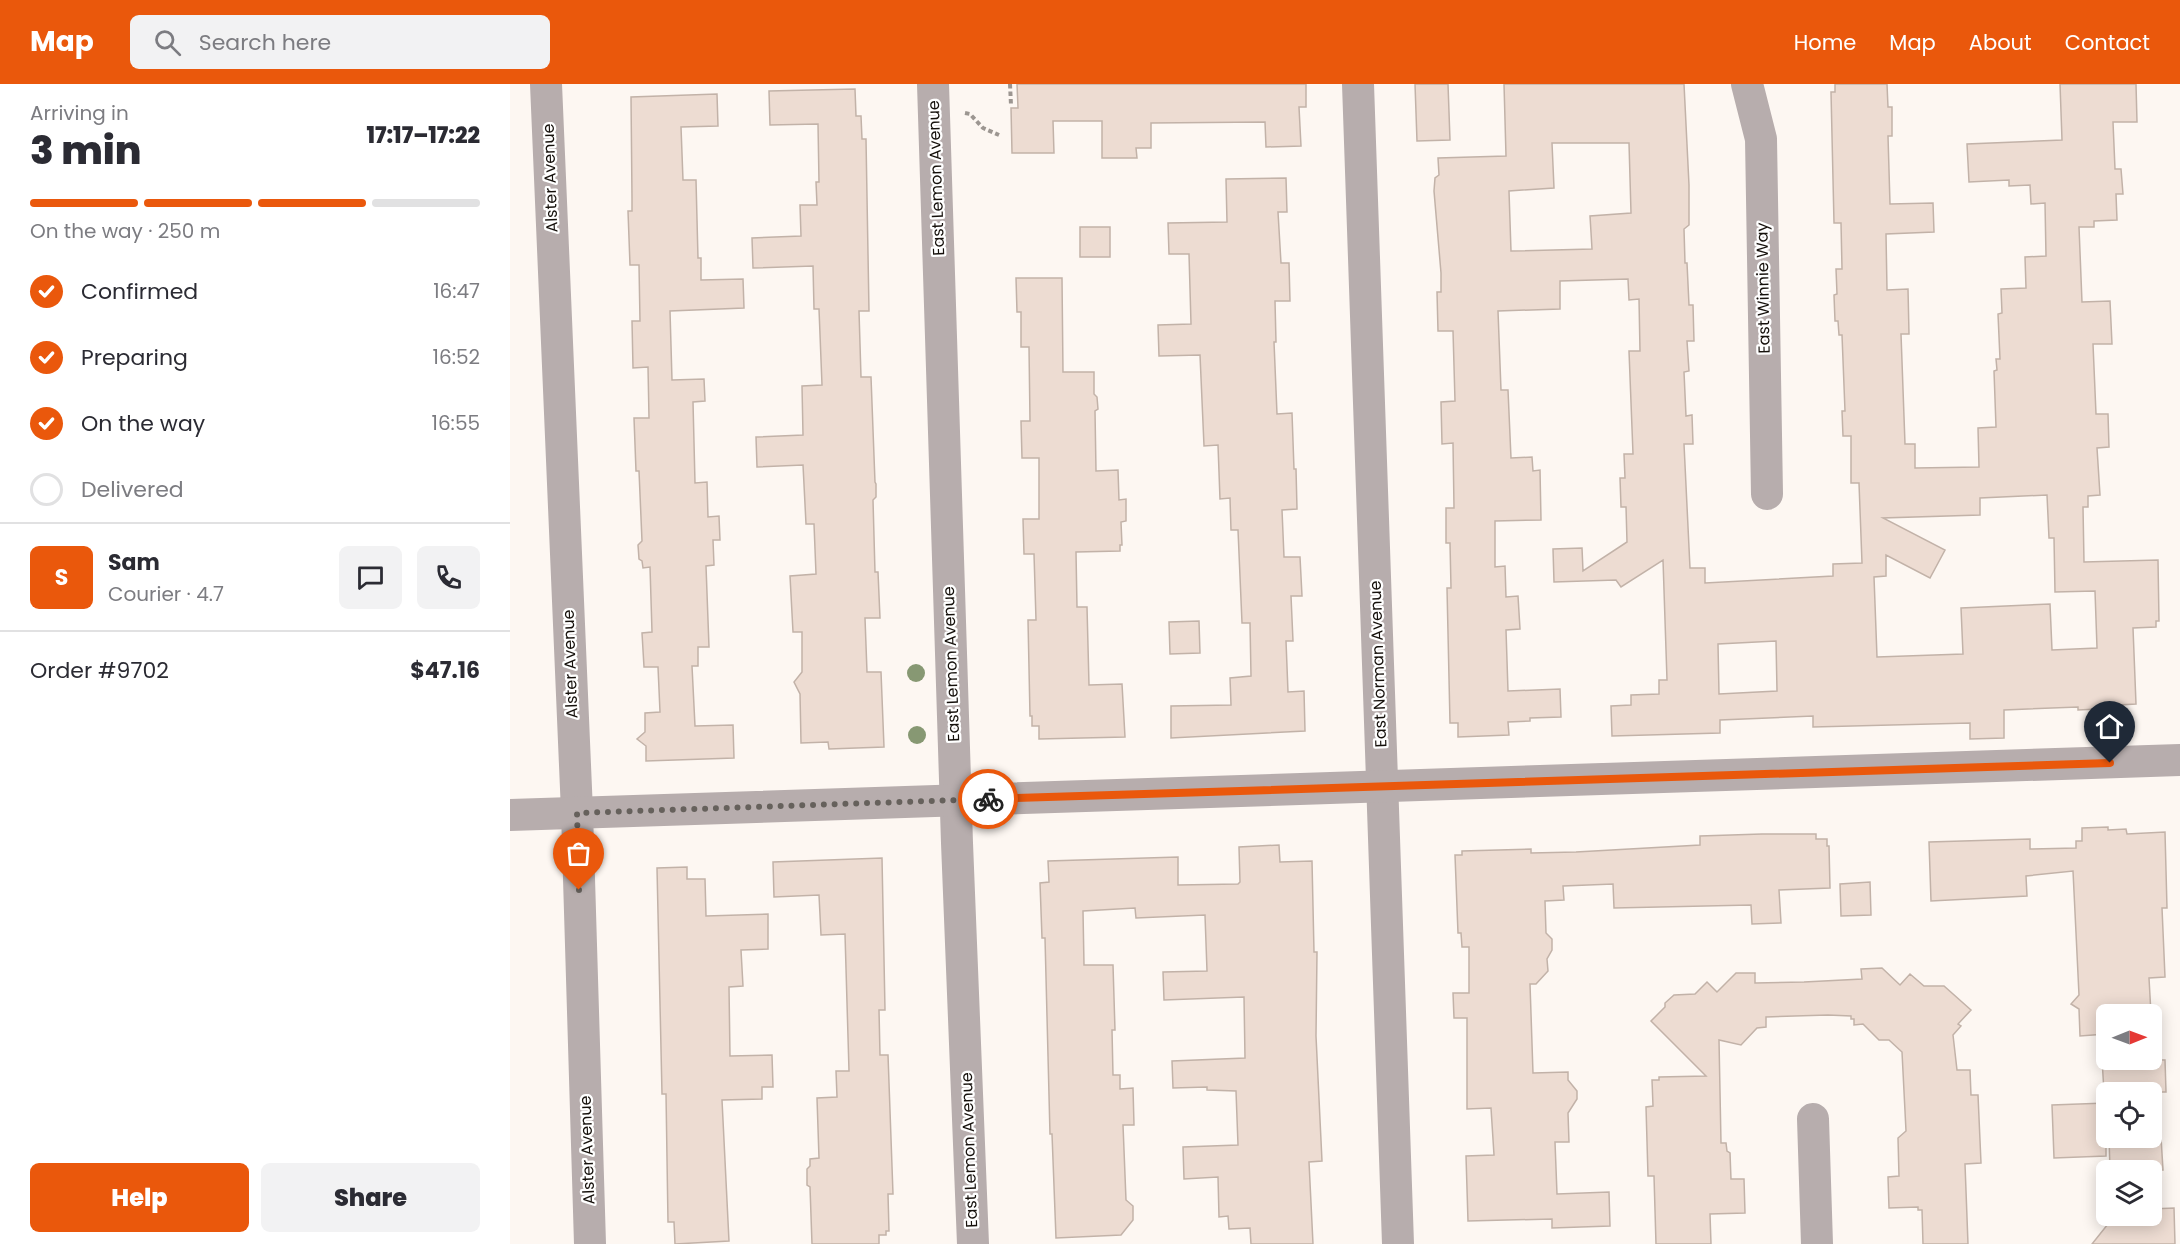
<!DOCTYPE html>
<meta charset="utf-8">
<style>
body{margin:0;font-family:Poppins,sans-serif;background:#f2f2f3;color:#2b2b33;height:100vh;display:flex;flex-direction:column;font-size:22px;white-space:nowrap}
*{box-sizing:border-box;margin:0}
p{font-size:20px;color:#7c7c81}
.icon{flex:none;width:33px;height:33px;fill:none;stroke:currentColor;stroke-width:2;stroke-linecap:round;stroke-linejoin:round}
.map{position:relative;flex:1;overflow:hidden}
.drawer{display:flex;flex-direction:column;background:#fff;width:510px}
.drawer>*{flex:none}
.needle{width:39px;rotate:89deg}
.fabs{position:absolute;left:1586px;top:920px;display:grid;gap:12px}
.fabs a{display:grid;place-items:center;width:66px;height:66px;border-radius:9px;background:#fff;box-shadow:0 3px 15px #0003;font-size:30px}
.pin{position:absolute;display:grid;place-items:center;width:51px;height:51px;color:#fff;margin:-62px -26px;border-radius:50% 50% 50% 0;rotate:-45deg;box-shadow:0 0 6px #0007}
.pin .icon{rotate:45deg}
.courier{position:absolute;display:grid;place-items:center;width:60px;height:60px;margin:-30px;border:4px solid #ea580c;border-radius:50%;background:#fff;color:#222;box-shadow:0 2px 8px #0007}
.head em{font-style:normal;font-weight:800}
.head div{display:flex;flex-direction:column-reverse}
.head{display:flex;align-items:center;justify-content:space-between;height:102px;padding:0 30px}
h1{font-size:39px;font-weight:800;line-height:45px}
.bar{display:grid;grid-template-columns:repeat(4,1fr);gap:9px 6px;align-content:center;height:72px;padding:0 30px}
.bar i{height:8px;border-radius:4px;background:#e1e1e2}
.bar .current{background:#ea580c}
.bar p{grid-column:span 4}
.line{display:flex;align-items:center;gap:15px;padding:0 30px;border-top:2px solid #e1e1e2}
.line div{flex:1}
.round{display:grid;place-items:center;flex:none;width:63px;height:63px;border-radius:9px;background:#f2f2f3}
ol{padding:0 30px;list-style:none}
li{display:flex;align-items:center;gap:18px;height:66px}
li p{margin-inline-start:auto}
li .icon{padding:6px;border-radius:50%;background:#ea580c;color:#fff;stroke-width:4}
li:last-child{color:#7c7c81}
li i{width:33px;height:33px;border:3px solid #e1e1e2;border-radius:50%}
.cta{display:flex;gap:12px;margin-top:auto;padding:12px 30px}
.cta a{flex:1;height:69px;border-radius:9px;background:#ea580c;color:#fff;font-size:24px;font-weight:800;line-height:69px;text-align:center}
.cta a+a{background:#f2f2f3;color:#2b2b33}
header{display:flex;align-items:center;gap:36px;box-sizing:border-box;height:84px;padding:0 30px;background:#ea580c;color:#fff}
header strong{font-size:28px}
nav{display:flex;gap:33px;margin-inline-start:auto;font-size:21px}
.search{width:420px;height:54px;background:#f2f2f3;display:flex;align-items:center;gap:15px;box-sizing:border-box;padding:0 21px;border-radius:9px;color:#7c7c81;font-size:22px}
main{display:flex;flex:1;min-height:0}
.map>svg:first-child{display:block}
.building{fill:#eddcd2;stroke:#c2b2a8;stroke-width:1.5;fill-rule:evenodd}
.lines{fill:none;stroke-linecap:round;stroke-linejoin:round}
.path{stroke:#9c9691;stroke-width:4;stroke-dasharray:4.5 3;stroke-linecap:butt}
.minor{stroke:#b7adad;stroke-width:32}
.tree{fill:#879873}
.done{stroke:#66615c;stroke-width:6;stroke-dasharray:0 10.8}
.route{stroke:#ea580c;stroke-width:8}
.labels{text-anchor:middle;dominant-baseline:central;stroke-width:4.5;stroke-linejoin:round;paint-order:stroke}
.street-label{font-size:16px;fill:#15100b;stroke:#fff}
</style>
<header>
<strong>Map</strong>
<div class="search"><svg class="icon" aria-label="search" viewBox="0 0 24 24"><circle cx="10" cy="10" r="6"/><path d="M15 15l6 6"/></svg>Search here</div>
<nav><a>Home</a><a>Map</a><a>About</a><a>Contact</a></nav>
</header>
<main>
<section class="drawer">
<div class="head"><div><h1>3 min</h1><p>Arriving in</p></div><em>17:17–17:22</em></div>
<div class="bar"><i class="current"></i><i class="current"></i><i class="current"></i><i></i><p>On the way · 250 m</p></div>
<ol>
<li><svg class="icon" aria-label="check" viewBox="0 0 24 24"><path d="M5 12l5 5 9-10"/></svg>Confirmed<p>16:47</p></li>
<li><svg class="icon" aria-label="check" viewBox="0 0 24 24"><path d="M5 12l5 5 9-10"/></svg>Preparing<p>16:52</p></li>
<li><svg class="icon" aria-label="check" viewBox="0 0 24 24"><path d="M5 12l5 5 9-10"/></svg>On the way<p>16:55</p></li>
<li><i></i>Delivered</li>
</ol>
<div class="line" style="height:108px"><b class="round" style="background:#ea580c;color:#fff">S</b><div><b>Sam</b><p>Courier · 4.7</p></div><a class="round"><svg class="icon" aria-label="chat" viewBox="0 0 24 24"><path d="M4 5h16v11H9l-5 4z"/></svg></a><a class="round"><svg class="icon" aria-label="phone" viewBox="0 0 24 24"><path d="M5 4h4l2 5-3 2q2 4 5 5l2-3 5 2v4C11 20 4 13 5 4z"/></svg></a></div>
<div class="line" style="height:78px"><div>Order #9702</div><b>$47.16</b></div>
<div class="cta"><a>Help</a><a>Share</a></div>
</section>
<div class="map">
<svg width="1670" height="1160" viewBox="0 0 1670 1160">
<rect width="100%" height="100%" fill="#fdf7f2"/>
<g class="building">
<path d="M507 0H796V23H789L791 62 756 63 755 38 641 39V64H626L627 74H592V37H543L544 69H502L501 24H508Z"/>
<path d="M905 0H938L940 56 907 57Z"/>
<path d="M994 0H1174L1179 101V141L1174 145 1175 179H1177L1179 221H1183L1184 257H1177L1179 287 1174 288 1176 332 1182 331 1183 360H1174L1180 484H1195V499L1323 492V480L1352 479 1349 399H1341V352H1333L1332 327H1335L1332 251H1329L1328 237H1325L1324 211 1327 210 1326 185H1332L1331 139H1324L1321 8H1325V0H1377L1378 23H1382V52H1378L1380 120 1423 119 1424 148 1376 150 1377 206 1398 205 1399 250H1391L1395 360H1405V384L1469 383 1468 344 1486 343 1484 287 1487 286 1486 275H1490L1488 230 1492 229 1491 205 1516 204 1515 173 1536 172 1535 119 1521 120 1520 101 1499 102V96L1459 98 1457 60 1552 56 1550 0H1626L1627 38H1603L1605 85H1611L1613 110H1606L1607 136 1584 137V143H1569L1572 218 1600 217 1602 260H1583L1586 330H1598L1599 363 1587 364 1590 411 1578 412V423H1573L1574 478 1648 476 1649 537H1646V543L1623 544 1626 620 1609 621V624L1568 626V623L1494 626V654L1460 655V639L1303 643V632L1210 636V649L1102 652 1101 622 1121 621V611L1149 610V596H1157L1153 476 1111 503 1106 496 1044 498 1043 465 1072 464 1073 487 1117 458 1116 423H1111L1110 394H1115L1114 370H1123L1119 267H1130L1129 215 1119 216 1118 195 1050 197V225L988 227 991 306H998L1001 374 1022 373 1023 387 1030 386 1031 436 985 437V483L995 482 996 513 1008 512 1010 545 996 546 998 607 1050 605 1051 633 1020 634V637L998 638 999 651 948 653V639H940L937 504H941L940 459H936V424H944L943 359 932 360 931 318 945 317 943 247H928L927 208H931V189L924 107 925 94 929 91 928 74 996 72ZM1042 59H1119L1121 129 1080 132 1082 165 1001 167 999 107 1044 104ZM1537 411 1539 454H1544L1545 508 1585 507 1587 564 1542 566 1540 520 1451 524 1453 570 1367 573 1364 493 1376 492V471L1420 494 1435 466 1373 434 1470 431V414ZM1266 557 1267 607 1209 610 1208 560Z"/>
<path d="M345 5 346 32H351L352 55H356L359 227H349L351 293H361L365 398 366 400V413L363 416 365 488H368L370 534H355L357 588H371L374 663 319 665 318 658 291 659 290 610 284 598 292 588V548H283L280 492 306 490 304 440H296L293 381 247 383 246 353 293 351 292 302 312 301 309 225H304L303 182 243 184 242 154 291 152 290 121H307L306 98H309L308 40 260 41 259 7Z"/>
<path d="M207 10 208 42 171 43 173 96H186L188 174H191V196L233 195 234 224 160 227 162 296 194 295 195 317 183 318 185 399 197 398 198 433 209 432 210 456H203L204 481 196 482 199 563H188V582H182L185 642 223 641 224 674 136 677V662L127 655 135 648V629L150 628 148 583H134L132 549 142 548 140 483 133 484 132 477 129 475 128 461 132 457 129 387H126L124 334H139L138 283 123 284 122 237H130L129 181H120L118 127H122V114L121 13Z"/>
<path d="M776 94 777 128H768L771 179H779L780 217H765L766 258H764L767 330 782 329 784 385H786L787 425 772 426 774 473H790L792 512H781L783 557H776L778 608 794 607 795 647 661 654V622L721 621 720 594 741 592 740 539H732L728 446H721L720 414 710 415 708 361 694 362 690 271 649 272 648 241 681 240 679 170H659L658 139 717 138 716 95Z"/>
<rect x="570" y="143" width="30" height="30"/>
<path d="M506 194H552L553 288H584V310L587 313 588 325 585 327 586 387 608 386 609 416 616 415V437L611 438 612 461H610V467L566 468 567 523H577L579 601 612 600 615 653 529 655V642H522V632H520L518 536H526L524 470H514L513 435H529V374H512L511 337H520L519 263H511V228H507Z"/>
<path d="M689 537 690 569 660 570 659 538Z"/>
<path d="M1598 743V746L1616 745 1617 750 1655 748 1657 824H1652L1655 893 1639 894 1641 930H1596V950L1570 952 1569 925 1561 920 1569 911 1563 787 1516 792 1517 812 1421 817 1419 758 1520 755V765L1566 764V757H1572V744Z"/>
<path d="M1252 750H1306V755H1317V762H1319L1320 804 1269 806 1271 839 1242 840 1241 821 1104 824 1103 800 1053 802 1054 816 1035 817 1036 849 1042 855V866L1037 875 1038 887 1026 900H1020L1023 989 1058 988V996L1067 1007V1015L1058 1029 1059 1058H1045L1047 1110 1099 1108 1100 1142 1042 1144V1135L958 1137 956 1072 984 1071 981 1024 957 1025V934H944L943 909H959V863H952L951 849H948L945 771H952V767L1021 765V769L1066 768 1190 761V752Z"/>
<path d="M769 761 770 778 802 777 804 868H807L806 952 812 1077 799 1078 803 1160H741L740 1144 719 1145 718 1132 709 1133 708 1093 674 1095 673 1063 728 1061 726 1007 697 1006V1003L663 1004 662 977 735 974 734 913 654 916 653 888 697 887 695 831 626 834 625 824 573 827 574 881H603L605 946H602L603 991H610V1005L623 1004 624 1041H613L616 1116 623 1122V1136L611 1151 546 1154 542 1050H540L535 854H532L530 799 539 798 538 777 668 773V801L728 800 730 798 729 763Z"/>
<path d="M372 774 375 926H369L370 971H378L383 1110H378L379 1147H376V1151H369V1160H302L300 1103 297 1101V1085L300 1082V1075L309 1074 307 1014 327 1013 326 987H339L335 850 311 851 309 811 264 813 263 778Z"/>
<path d="M177 783V795H195L196 832 258 830V865L231 866 233 902 219 903 220 972 262 971 263 1003H252V1015L212 1016 219 1157 165 1160 164 1138H158L156 1010H152L147 784Z"/>
<path d="M1360 798 1361 831 1331 832 1330 800Z"/>
<path d="M1372 884 1390 901 1400 890 1414 902H1434L1461 926 1448 940 1451 942 1443 951 1447 986H1460L1461 1011H1468L1471 1079 1455 1080 1458 1160H1413L1412 1126H1408V1123L1379 1124 1378 1093 1389 1092 1388 1054 1396 1047 1392 968 1379 956H1369L1353 940 1344 941V935H1341V932L1318 931 1256 933V943L1247 944 1231 961 1209 956 1211 1059H1216L1217 1067 1220 1069 1221 1095H1234L1235 1129 1200 1130 1201 1160H1146L1144 1092H1138L1136 1023 1143 1022 1142 996H1149V993L1196 992 1141 937 1155 923V919L1164 911 1185 910 1197 898 1207 908 1226 889H1245V899L1294 898 1352 895 1351 885Z"/>
<path d="M1592 975 1655 976 1656 1008H1594Z"/>
<path d="M1596 1019V1072L1544 1074 1542 1021Z"/>
<path d="M1599 1053H1651L1653 1086H1600Z"/>
<path d="M1664 1124 1665 1160H1582L1598 1140 1597 1131H1641V1125Z"/>
</g>
<g class="lines">
<g class="path">
<path d="M500 0 501 21"/>
<path d="M455 29 460 30 473 44 489 51"/>
</g>
<g class="minor">
<path d="M36 0 67 728 80 1160"/>
<path d="M423 0 447 759 463 1160"/>
<path d="M848 0 888 1160"/>
<path d="M1237 0 1251 55 1257 410"/>
<path d="M0 731 1670 676"/>
<path d="M1303 1035 1307 1160"/>
</g>
</g>
<g class="tree">
<circle cx="406" cy="589" r="9"/>
<circle cx="407" cy="651" r="9"/>
</g>
<g class="lines">
<path class="done" d="M69 806 67 729 478 715"/>
<path class="route" d="M478 715 1600 679"/>
</g>
<g class="labels">
<g class="street-label">
<text transform="translate(40 94) rotate(-92)">Alster Avenue</text>
<text transform="translate(426 94) rotate(-92)">East Lemon Avenue</text>
<text transform="translate(1253 204) rotate(-91)">East Winnie Way</text>
<text transform="translate(60 580) rotate(-92)">Alster Avenue</text>
<text transform="translate(441 580) rotate(-92)">East Lemon Avenue</text>
<text transform="translate(868 580) rotate(-92)">East Norman Avenue</text>
<text transform="translate(77 1066) rotate(-92)">Alster Avenue</text>
<text transform="translate(459 1066) rotate(-92)">East Lemon Avenue</text>
</g>
</g>
</svg>
<div class="fabs">
<a><svg class="needle" viewBox="-14 -14 28 28"><path d="M0-13l5 13h-10z" fill="#e53935"/><path d="M0 13l5-13h-10z" fill="#7c7c81"/></svg></a>
<a><svg class="icon" aria-label="locate" viewBox="0 0 24 24"><circle cx="12" cy="12" r="6"/><path d="M12 2v4M12 18v4M2 12h4M18 12h4"/></svg></a>
<a><svg class="icon" aria-label="layers" viewBox="0 0 24 24"><path d="M12 4l9 5-9 5-9-5zM3 14l9 5 9-5"/></svg></a>
</div>
<div class="pin" style="left:69px;top:806px;background:#ea580c"><svg class="icon" aria-label="bag" viewBox="0 0 24 24"><path d="M5 8h14l-1 12H6zM9 8a3 3 0 0 1 6 0"/></svg></div>
<div class="pin" style="left:1600px;top:679px;background:#1f2937"><svg class="icon" aria-label="home" viewBox="0 0 24 24"><path d="M3 11l9-7 9 7M6 9v11h12V9"/></svg></div>
<div class="courier" style="left:478px;top:715px"><svg class="icon" aria-label="bike" viewBox="0 0 24 24"><circle cx="6" cy="16" r="4"/><circle cx="18" cy="16" r="4"/><path d="M6 16l4-8h5l3 8M10 8l3 8H6M13 5h3"/></svg></div>
</div>
</main>
